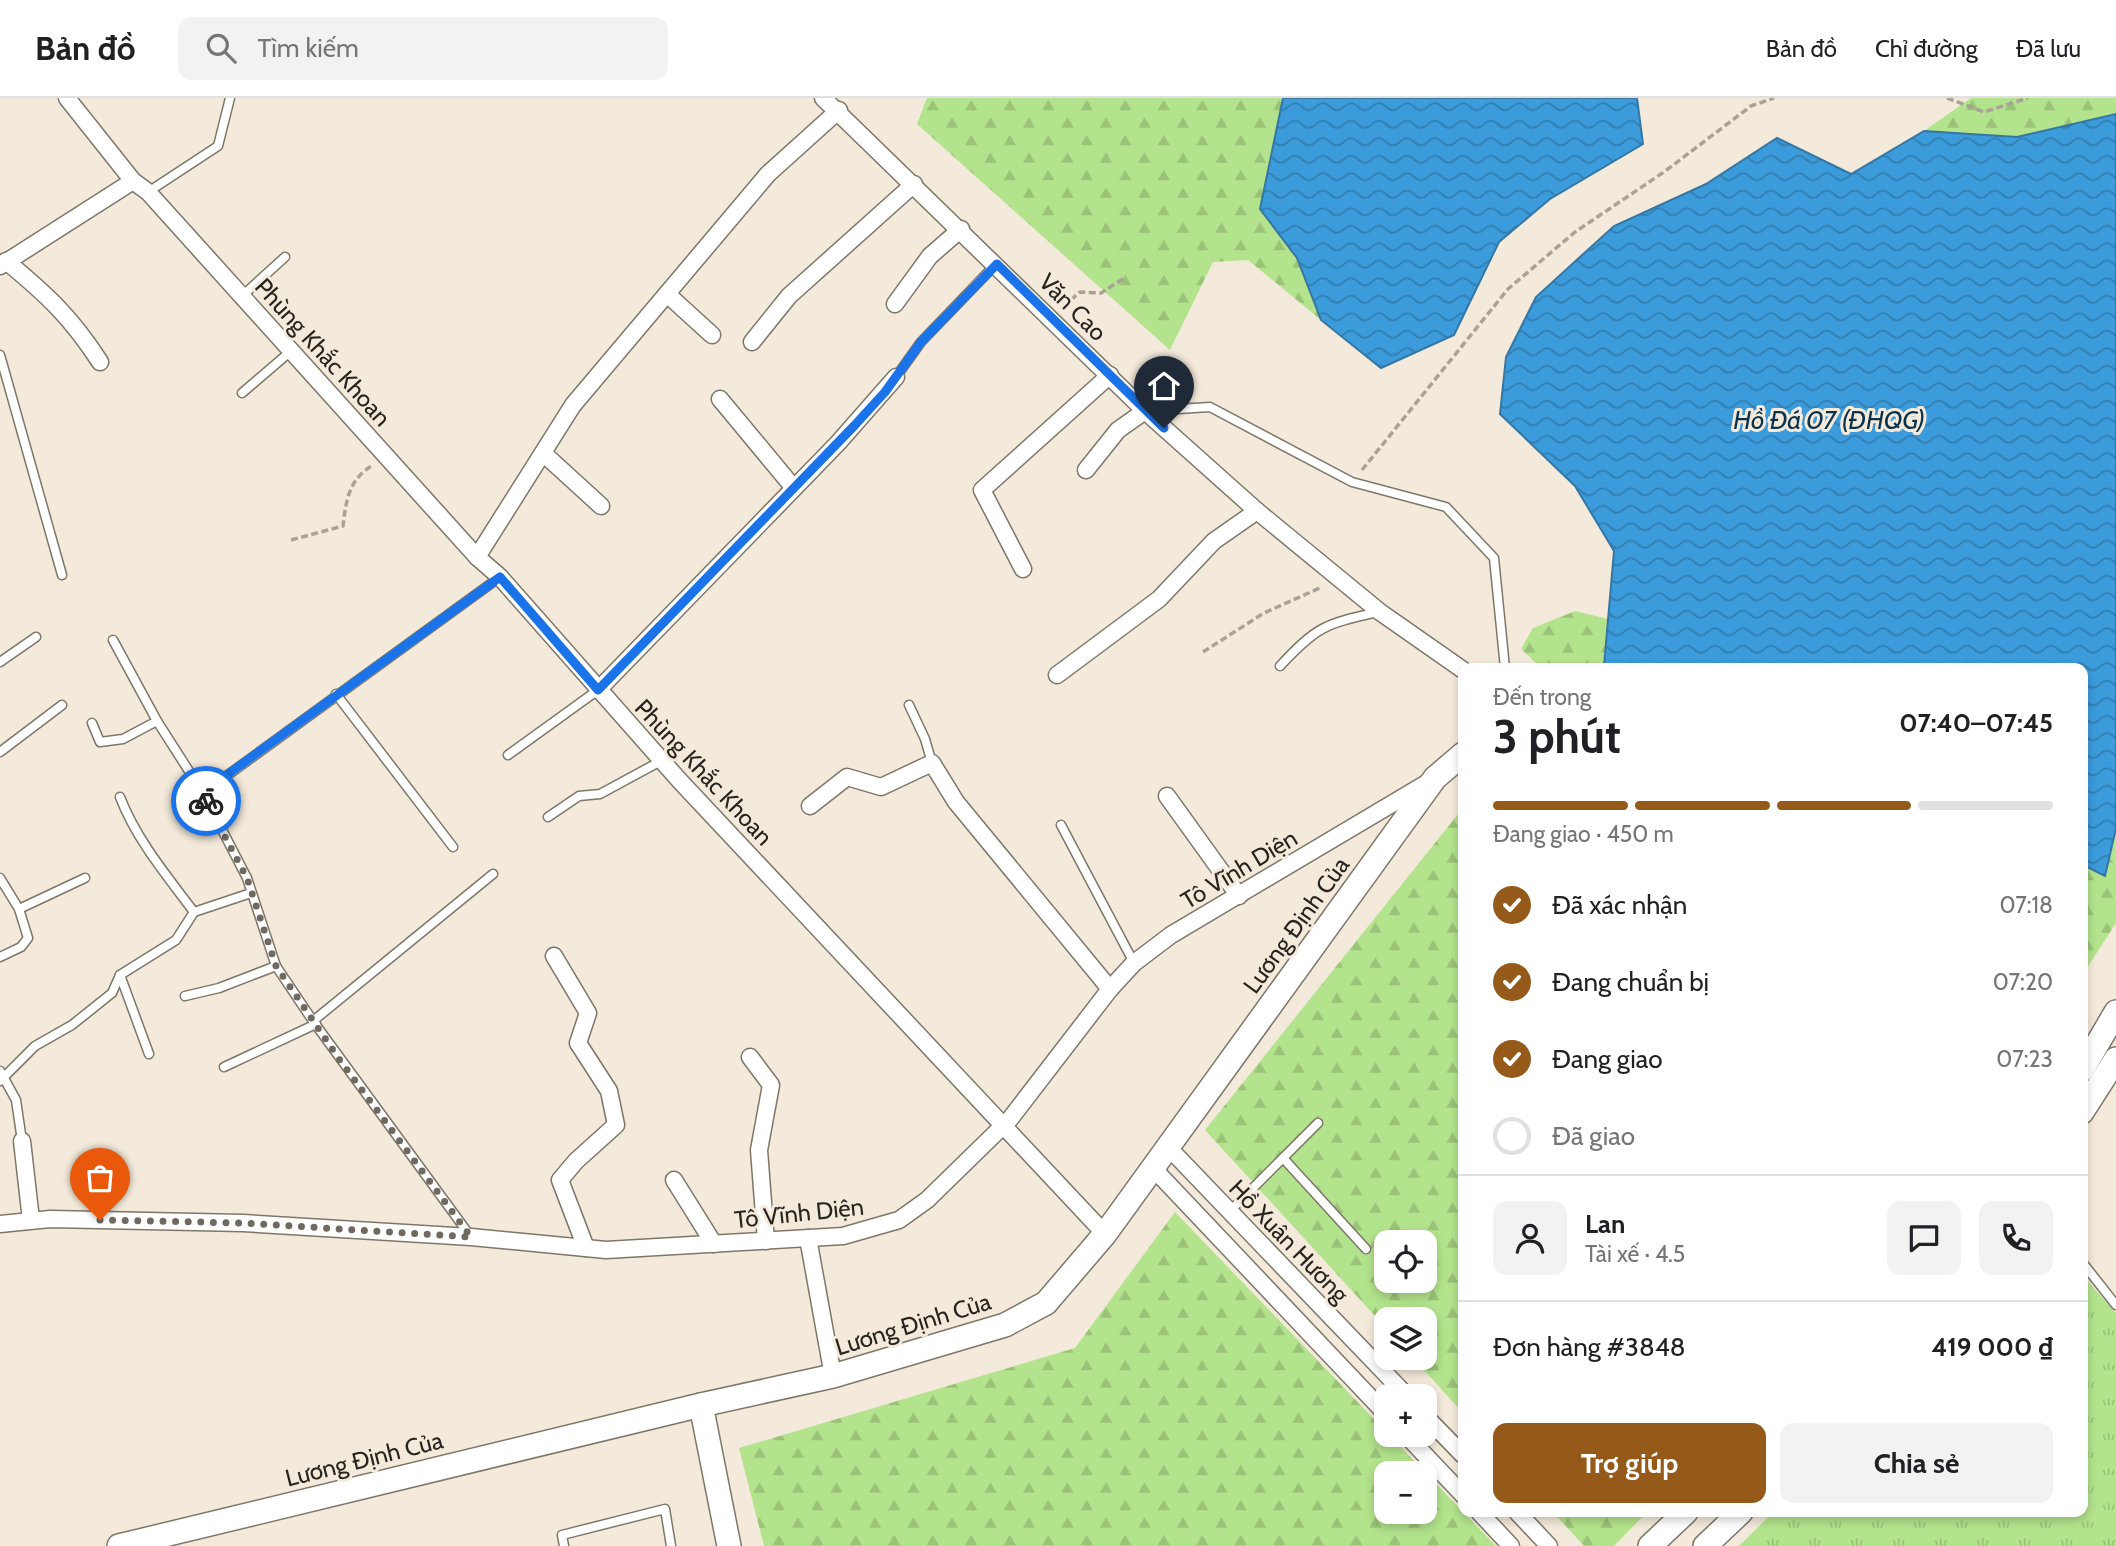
<!DOCTYPE html>
<html lang="vi">
<meta charset="utf-8">
<style>
body{margin:0;font-family:Cabin,sans-serif;background:#f2f2f2;color:#202124;height:100vh;display:flex;flex-direction:column;font-size:26px;white-space:nowrap}
*{box-sizing:border-box;margin:0}
p{font-size:23px;color:#757577}
.icon{flex:none;width:38px;height:38px;fill:none;stroke:currentColor;stroke-width:2;stroke-linecap:round;stroke-linejoin:round}
.map{position:relative;flex:1;overflow:hidden}
.details{position:absolute;left:1458px;top:565px;width:630px;height:854px;display:flex;flex-direction:column;background:#fff;border-radius:14px;box-shadow:0 4px 10px #0003}
.details>*{flex:none}
.controls{position:absolute;left:1374px;top:1132px;display:grid;gap:14px}
.controls a{display:grid;place-items:center;width:63px;height:63px;border-radius:14px;background:#fff;box-shadow:0 4px 10px #0003;font-size:35px}
.pin{position:absolute;display:grid;place-items:center;width:60px;height:60px;color:#fff;margin:-72px -30px;border-radius:50% 50% 50% 0;rotate:-45deg;box-shadow:0 0 7px #0007}
.pin .icon{rotate:45deg}
.courier{position:absolute;display:grid;place-items:center;width:70px;height:70px;margin:-35px;border:5px solid #1a73e8;border-radius:50%;background:#fff;color:#222;box-shadow:0 2px 9px #0007}
.headline em{font-style:normal;font-weight:700}
.headline div{display:flex;flex-direction:column-reverse}
.headline{display:flex;align-items:center;justify-content:space-between;height:119px;padding:0 35px}
h1{font-size:46px;font-weight:700;line-height:52px}
.bar{display:grid;grid-template-columns:repeat(4,1fr);gap:10px 7px;align-content:center;height:84px;padding:0 35px}
.bar i{height:9px;border-radius:5px;background:#e0e0e0}
.bar .current{background:#955a1a}
.bar p{grid-column:span 4}
.line{display:flex;align-items:center;gap:18px;padding:0 35px;border-top:2px solid #e0e0e0}
.line div{flex:1}
.round{display:grid;place-items:center;flex:none;width:74px;height:74px;border-radius:14px;background:#f2f2f2}
ol{padding:0 35px;list-style:none}
li{display:flex;align-items:center;gap:21px;height:77px}
li p{margin-inline-start:auto}
li .icon{padding:7px;border-radius:50%;background:#955a1a;color:#fff;stroke-width:4}
li:last-child{color:#757577}
li i{width:38px;height:38px;border:4px solid #e0e0e0;border-radius:50%}
.primary-button{display:flex;gap:14px;margin-top:auto;padding:14px 35px}
.primary-button a{flex:1;height:80px;border-radius:14px;background:#955a1a;color:#fff;font-size:28px;font-weight:700;line-height:80px;text-align:center}
.primary-button a+a{background:#f2f2f2;color:#202124}
header{display:flex;align-items:center;gap:42px;box-sizing:border-box;height:98px;padding:0 35px;background:#fff;border-bottom:2px solid #e0e0e0}
header strong{font-size:33px}
nav{display:flex;gap:38px;margin-inline-start:auto;font-size:24px}
.search{width:490px;height:63px;background:#f2f2f2;display:flex;align-items:center;gap:18px;box-sizing:border-box;padding:0 24px;border-radius:14px;color:#757577;font-size:26px}
.map>svg:first-child{display:block}
.grass{fill:url(#grass-tufts)}
.forest{fill:url(#forest-firs);fill-rule:evenodd}
.water{fill:url(#water-waves);stroke:#3577a2;stroke-width:2}
.lines{fill:none;stroke-linecap:round;stroke-linejoin:round}
.lane-casing{stroke:#7e7669;stroke-width:11}
.street-casing{stroke:#7e7669;stroke-width:19}
.secondary-casing{stroke:#7e7669;stroke-width:26}
.path{stroke:#a9a296;stroke-width:3.5;stroke-dasharray:7 3.5;stroke-linecap:butt}
.lane{stroke:#fff;stroke-width:8}
.street{stroke:#fff;stroke-width:16}
.secondary{stroke:#fff;stroke-width:23}
.done{stroke:#6f6960;stroke-width:7;stroke-dasharray:0 12.6}
.route{stroke:#1a73e8;stroke-width:9}
.labels{text-anchor:middle;dominant-baseline:central;stroke-width:6;stroke-linejoin:round;paint-order:stroke}
.street-label{font-size:24px;fill:#27241e;stroke:#f4eadb}
.water-label{font-size:26px;font-style:italic;fill:#0a324d;stroke:#f4eadb}
</style>
<header>
<strong>Bản đồ</strong>
<div class="search"><svg class="icon" aria-label="search" viewBox="0 0 24 24"><circle cx="10" cy="10" r="6"/><path d="M15 15l6 6"/></svg>Tìm kiếm</div>
<nav><a>Bản đồ</a><a>Chỉ đường</a><a>Đã lưu</a></nav>
</header>
<div class="map">
<svg width="2116" height="1448" viewBox="0 0 2116 1448">
<defs>
<pattern id="grass-tufts" width="24" height="20" patternUnits="userSpaceOnUse" patternTransform="scale(1.75)"><rect width="24" height="20" fill="#b3e38c"/><path d="M3 7l-1-3M5 7V3M7 7l1-3M15 17l-1-3M17 17v-4M19 17l1-3" fill="none" stroke="#9ac378"/></pattern>
<pattern id="forest-firs" width="22" height="20" patternUnits="userSpaceOnUse" patternTransform="scale(1.75)"><rect width="22" height="20" fill="#b3e38c"/><path d="M5 1l3.5 6h-7zM16 11l3.5 6h-7z" fill="#9ac378"/></pattern>
<pattern id="water-waves" width="16" height="10" patternUnits="userSpaceOnUse" patternTransform="scale(1.75)"><rect width="16" height="10" fill="#3b9bdb"/><path d="M0 5q4-4 8 0t8 0" fill="none" stroke="#327eb1"/></pattern>
</defs>
<rect width="100%" height="100%" fill="#f4eadb"/>
<path class="grass" d="M2083 1178 2116 1215V1448H1739L1773 1414H2082Z"/>
<g class="forest">
<path d="M927 0H1283L1260 111 1297 160 1321 222 1248 162 1213 164 1170 252 917 26Z"/>
<path d="M1971 0H2116V16L2017 39 1924 33Z"/>
<path d="M1575 513 1608 521 1604 567 1612 570H1541L1521 551 1533 530Z"/>
<path d="M1463 710V1315L1413 1260H1424V1222H1386V1230L1205 1032ZM1386 1144H1424V1183H1386Z"/>
<path d="M2116 730V825L2083 876 2082 767 2105 777Z"/>
<path d="M1175 1114 1496 1448H764L739 1350 1075 1250ZM1386 1376H1424V1414H1386Z"/>
<path d="M1553 1414H1647L1614 1448H1584Z"/>
</g>
<g class="water">
<path d="M1283 0H1637L1643 46 1550 101 1499 144 1454 237 1381 270 1321 222 1297 160 1260 111Z"/>
<path d="M2116 16V730L2105 778 2083 767 2082 570H1612L1604 568 1614 453 1575 388 1500 316 1506 259 1536 199 1614 128 1706 86 1777 40 1851 76 1924 33 2017 39Z"/>
</g>
<g class="lines">
<g class="lane-casing">
<g id="lane">
<path d="M148 94 218 48 230 0"/>
<path d="M242 198 285 159"/>
<path d="M0 257 62 477"/>
<path d="M896 279 921 244 996 166"/>
<path d="M242 295 291 253"/>
<path d="M1145 313 1210 309 1352 384 1446 409 1494 460 1505 570"/>
<path d="M113 542 157 623"/>
<path d="M0 564 36 539"/>
<path d="M1280 568C1318 527 1326 526 1378 514"/>
<path d="M336 596 453 749"/>
<path d="M909 607 925 641 932 665"/>
<path d="M92 625 100 644 123 641 157 623 203 695 247 780 276 868 313 923"/>
<path d="M0 654 62 607"/>
<path d="M508 657 598 592"/>
<path d="M203 695 500 479"/>
<path d="M120 699C136 741 167 778 194 814"/>
<path d="M548 719 579 698 600 696 661 663"/>
<path d="M1061 727 1134 865"/>
<path d="M0 780 19 811 28 840 21 849 0 859"/>
<path d="M19 811 85 780"/>
<path d="M120 877 149 956"/>
<path d="M185 898 219 890 276 868"/>
<path d="M224 969 316 926"/>
<path d="M0 973 16 1002 22 1043"/>
<path d="M0 983 35 948 72 927 112 895 120 877 176 842 194 814 251 795"/>
<path d="M1283 1060 1366 1151"/>
<path d="M1230 1113 1318 1025"/>
<path d="M471 1139 313 923 493 776"/>
<path d="M2082 1164 2116 1207"/>
<path d="M564 1448 562 1437 665 1411 671 1448"/>
</g>
</g>
<g class="street-casing">
<g id="street">
<path d="M67 0 133 83 148 94 477 459 500 479 679 682 1105 1136"/>
<path d="M823 0 1145 313 1257 413 1380 514 1463 572"/>
<path d="M6 163C47 197 71 219 100 264"/>
<path d="M0 168 133 83"/>
<path d="M667 196 712 237"/>
<path d="M895 206 930 158 961 131"/>
<path d="M752 244 789 198 914 86"/>
<path d="M720 301 793 389"/>
<path d="M543 355 601 408"/>
<path d="M1086 372 1118 332 1145 313"/>
<path d="M477 459 573 307 768 76 839 12"/>
<path d="M1023 471 982 392 1110 277"/>
<path d="M1057 577 1159 501 1214 443 1257 413"/>
<path d="M598 592 838 345 896 279"/>
<path d="M1167 698 1239 798"/>
<path d="M810 708 847 679 881 689 932 665 956 704 1110 891"/>
<path d="M554 858 588 915 578 945 609 993 616 1027 576 1063 560 1082 586 1150"/>
<path d="M750 959 771 987 759 1052 766 1143"/>
<path d="M22 1043 31 1122"/>
<path d="M1168 1049 1407 1298"/>
<path d="M1153 1070 1386 1316"/>
<path d="M674 1082 714 1146"/>
<path d="M0 1126 50 1121 243 1125 471 1139 606 1152 843 1138 899 1122 927 1102 1010 1021 1110 891 1134 865 1171 837 1427 685"/>
<path d="M808 1140 833 1278"/>
<path d="M1424 1317 1463 1357"/>
<path d="M1406 1337 1463 1397"/>
<path d="M1479 1414 1511 1448"/>
<path d="M1517 1414 1549 1448"/>
</g>
</g>
<g class="secondary-casing">
<g id="secondary">
<path d="M2082 972 2116 914"/>
<path d="M2082 1014 2116 961"/>
<path d="M701 1307 729 1448"/>
<path d="M119 1448 701 1307 833 1278 1005 1227 1046 1205 1105 1136 1435 680 1463 656"/>
<path d="M1650 1448 1686 1414"/>
<path d="M1705 1448 1741 1414"/>
</g>
</g>
<g class="path">
<path d="M1947 0 1984 14 2028 0"/>
<path d="M1063 209 1080 194 1101 195 1124 180"/>
<path d="M1362 372 1508 191 1575 134 1664 74 1751 8 1774 0"/>
<path d="M291 442 343 428C346 402 349 381 373 367"/>
<path d="M1203 554 1264 515 1322 489"/>
</g>
<use href="#lane" class="lane"/>
<use href="#street" class="street"/>
<use href="#secondary" class="secondary"/>
</g>
<g class="lines">
<path class="done" d="M100 1122 243 1125 471 1139 339 961 276 868 247 780 206 703"/>
<path class="route" d="M206 703 202 695 500 479 598 592 854 328 885 294 921 244 997 166 1164 330"/>
</g>
<g class="labels">
<g class="street-label">
<text transform="translate(1073 209) rotate(45)">Văn Cao</text>
<text transform="translate(323 254) rotate(48)">Phùng Khắc Khoan</text>
<text transform="translate(704 674) rotate(47)">Phùng Khắc Khoan</text>
<text transform="translate(1239 771) rotate(-31)">Tô Vĩnh Diện</text>
<text transform="translate(1296 827) rotate(-54)">Lương Định Của</text>
<text transform="translate(799 1115) rotate(-6)">Tô Vĩnh Diện</text>
<text transform="translate(1289 1143) rotate(46)">Hồ Xuân Hương</text>
<text transform="translate(913 1226) rotate(-17)">Lương Định Của</text>
<text transform="translate(364 1361) rotate(-14)">Lương Định Của</text>
</g>
<g class="water-label">
<text x="1829" y="322">Hồ Đá 07 (ĐHQG)</text>
</g>
</g>
</svg>
<div class="controls">
<a><svg class="icon" aria-label="locate" viewBox="0 0 24 24"><circle cx="12" cy="12" r="6"/><path d="M12 2v4M12 18v4M2 12h4M18 12h4"/></svg></a>
<a><svg class="icon" aria-label="layers" viewBox="0 0 24 24"><path d="M12 4l9 5-9 5-9-5zM3 14l9 5 9-5"/></svg></a>
<a>+</a>
<a>−</a>
</div>
<div class="pin" style="left:100px;top:1122px;background:#ea580c"><svg class="icon" aria-label="bag" viewBox="0 0 24 24"><path d="M5 8h14l-1 12H6zM9 8a3 3 0 0 1 6 0"/></svg></div>
<div class="pin" style="left:1164px;top:330px;background:#1f2937"><svg class="icon" aria-label="home" viewBox="0 0 24 24"><path d="M3 11l9-7 9 7M6 9v11h12V9"/></svg></div>
<div class="courier" style="left:206px;top:703px"><svg class="icon" aria-label="bike" viewBox="0 0 24 24"><circle cx="6" cy="16" r="4"/><circle cx="18" cy="16" r="4"/><path d="M6 16l4-8h5l3 8M10 8l3 8H6M13 5h3"/></svg></div>
<section class="details">
<div class="headline"><div><h1>3 phút</h1><p>Đến trong</p></div><em>07:40–07:45</em></div>
<div class="bar"><i class="current"></i><i class="current"></i><i class="current"></i><i></i><p>Đang giao · 450 m</p></div>
<ol>
<li><svg class="icon" aria-label="check" viewBox="0 0 24 24"><path d="M5 12l5 5 9-10"/></svg>Đã xác nhận<p>07:18</p></li>
<li><svg class="icon" aria-label="check" viewBox="0 0 24 24"><path d="M5 12l5 5 9-10"/></svg>Đang chuẩn bị<p>07:20</p></li>
<li><svg class="icon" aria-label="check" viewBox="0 0 24 24"><path d="M5 12l5 5 9-10"/></svg>Đang giao<p>07:23</p></li>
<li><i></i>Đã giao</li>
</ol>
<div class="line" style="height:126px"><a class="round"><svg class="icon" aria-label="person" viewBox="0 0 24 24"><circle cx="12" cy="8" r="4"/><path d="M4 21q1-7 8-7t8 7"/></svg></a><div><b>Lan</b><p>Tài xế · 4.5</p></div><a class="round"><svg class="icon" aria-label="chat" viewBox="0 0 24 24"><path d="M4 5h16v11H9l-5 4z"/></svg></a><a class="round"><svg class="icon" aria-label="phone" viewBox="0 0 24 24"><path d="M5 4h4l2 5-3 2q2 4 5 5l2-3 5 2v4C11 20 4 13 5 4z"/></svg></a></div>
<div class="line" style="height:91px"><div>Đơn hàng #3848</div><b>419 000 ₫</b></div>
<div class="primary-button"><a>Trợ giúp</a><a>Chia sẻ</a></div>
</section>
</div>
